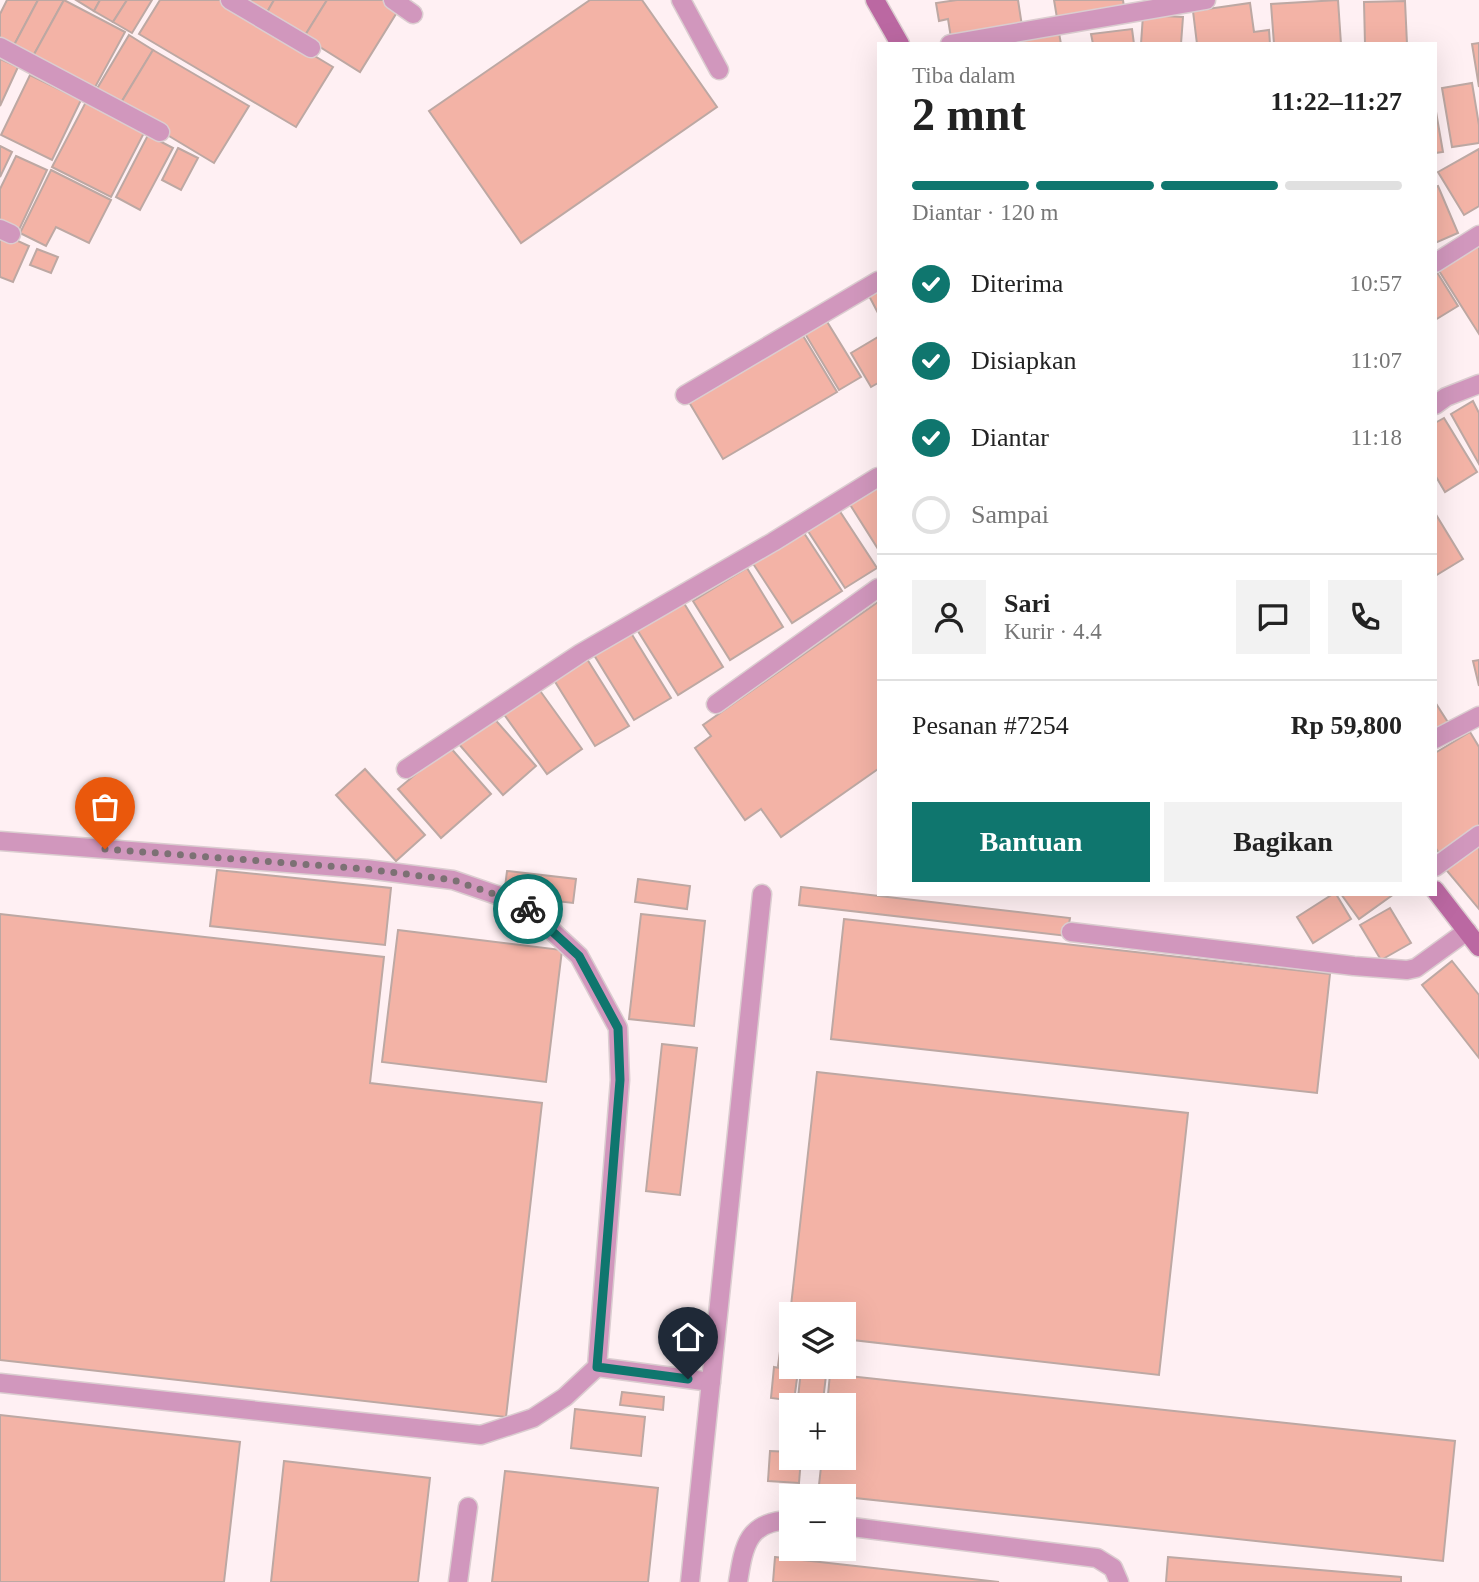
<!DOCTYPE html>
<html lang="id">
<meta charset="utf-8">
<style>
body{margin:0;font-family:"Times New Roman",serif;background:#f2f2f2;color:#222;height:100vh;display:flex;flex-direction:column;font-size:26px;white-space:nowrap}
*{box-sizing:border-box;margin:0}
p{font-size:23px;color:#767676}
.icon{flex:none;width:38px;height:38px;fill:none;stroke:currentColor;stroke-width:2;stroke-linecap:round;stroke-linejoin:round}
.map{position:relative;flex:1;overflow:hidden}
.details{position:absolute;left:877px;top:42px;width:560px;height:854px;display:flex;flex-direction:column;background:#fff;border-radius:0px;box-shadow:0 7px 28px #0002}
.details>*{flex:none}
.controls{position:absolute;left:779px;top:1302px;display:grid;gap:14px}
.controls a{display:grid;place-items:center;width:77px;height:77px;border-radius:0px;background:#fff;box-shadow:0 7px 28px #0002;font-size:35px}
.pin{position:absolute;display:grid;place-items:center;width:60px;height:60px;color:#fff;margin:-72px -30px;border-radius:50% 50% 50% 0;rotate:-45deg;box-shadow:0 0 7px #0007}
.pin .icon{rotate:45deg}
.courier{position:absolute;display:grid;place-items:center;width:70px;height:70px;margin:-35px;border:5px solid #0f766e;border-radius:50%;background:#fff;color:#222;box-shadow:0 2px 9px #0007}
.headline em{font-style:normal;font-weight:700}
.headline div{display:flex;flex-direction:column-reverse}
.headline{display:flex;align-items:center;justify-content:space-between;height:119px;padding:0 35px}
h1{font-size:46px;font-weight:700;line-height:52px}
.bar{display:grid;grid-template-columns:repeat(4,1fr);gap:10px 7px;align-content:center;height:84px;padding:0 35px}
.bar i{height:9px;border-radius:5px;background:#e0e0e0}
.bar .current{background:#0f766e}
.bar p{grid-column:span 4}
.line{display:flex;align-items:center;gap:18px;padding:0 35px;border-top:2px solid #e0e0e0}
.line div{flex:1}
.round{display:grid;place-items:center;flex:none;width:74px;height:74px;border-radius:0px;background:#f2f2f2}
ol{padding:0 35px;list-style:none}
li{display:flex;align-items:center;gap:21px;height:77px}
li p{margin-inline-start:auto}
li .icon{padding:7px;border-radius:50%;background:#0f766e;color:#fff;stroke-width:4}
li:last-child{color:#767676}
li i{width:38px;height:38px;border:4px solid #e0e0e0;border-radius:50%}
.primary-button{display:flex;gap:14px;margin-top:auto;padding:14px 35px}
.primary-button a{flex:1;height:80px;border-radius:0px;background:#0f766e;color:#fff;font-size:28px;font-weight:700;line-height:80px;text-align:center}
.primary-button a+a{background:#f2f2f2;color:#222}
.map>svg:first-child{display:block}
.building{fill:#f3b3a6;stroke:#bda8a3;stroke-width:2}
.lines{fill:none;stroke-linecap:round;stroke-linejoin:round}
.lane-casing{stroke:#dbcdd0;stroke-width:21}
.street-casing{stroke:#dbcdd0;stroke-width:21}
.secondary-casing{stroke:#dbcdd0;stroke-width:21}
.lane{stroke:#d197bd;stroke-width:18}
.street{stroke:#d197bd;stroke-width:18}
.secondary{stroke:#bb68a2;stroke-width:18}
.done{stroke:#7c7174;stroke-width:7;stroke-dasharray:0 12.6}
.route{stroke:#0f766e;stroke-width:9}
</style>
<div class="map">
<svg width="1479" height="1582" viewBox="0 0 1479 1582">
<rect width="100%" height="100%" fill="#fff0f3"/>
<g class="building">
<path d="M7 0H38L13 47 0 40V14Z"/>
<path d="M38 0H64L32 58 13 47Z"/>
<path d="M64 0 125 32 93 91 32 58Z"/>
<path d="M76 0H100L94 11Z"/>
<path d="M100 0H127L113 22 94 11Z"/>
<path d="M127 0H152L132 33 113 22Z"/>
<path d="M160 0H221L333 67 296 127 139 34Z"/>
<path d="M243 0H274L266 14Z"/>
<path d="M274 0H327L304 37 266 14Z"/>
<path d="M327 0H384L399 9 360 72 304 37Z"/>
<path d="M590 0H642L717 107 521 243 429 111Z"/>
<path d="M957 0H1018L1022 26 951 38 948 19 939 21 936 3Z"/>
<path d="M1054 0H1123L1124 7 1057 18Z"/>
<path d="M1338 0 1341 44H1274L1271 4Z"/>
<path d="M1405 1 1407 44H1365L1364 2Z"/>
<path d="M1250 3 1254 32 1269 30 1270 44H1197L1193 11Z"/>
<path d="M1143 15 1183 17 1181 44H1141Z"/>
<path d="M1132 29 1134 44H1093L1091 34Z"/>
<path d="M1059 33 1061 44H985Z"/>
<path d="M129 35 153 50 119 106 95 92Z"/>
<path d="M1479 43V87L1472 44Z"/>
<path d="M153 50 249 106 214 163 119 106Z"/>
<path d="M0 59 18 67 0 106Z"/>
<path d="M30 75 81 100 52 160 1 135Z"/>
<path d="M1472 83 1479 125V143L1452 147 1442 88Z"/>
<path d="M88 98 146 129 111 197 52 167Z"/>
<path d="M1435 106 1443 152 1435 153Z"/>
<path d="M148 135 173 148 140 210 116 197Z"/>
<path d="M0 146 12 152 0 177Z"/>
<path d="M178 148 198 158 181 190 162 180Z"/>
<path d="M1479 149V206L1464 215 1438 172Z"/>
<path d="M16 156 47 170 18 232 0 224V189Z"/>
<path d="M51 170 111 200 89 243 56 227 46 246 20 233Z"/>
<path d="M1438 186 1458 233 1435 243V187Z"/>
<path d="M0 233 29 246 13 282 0 277Z"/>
<path d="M1479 240V334L1436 266Z"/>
<path d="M37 249 58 257 51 273 30 265Z"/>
<path d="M1435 269 1458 306 1435 320Z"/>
<path d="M878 285V313L867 292Z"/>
<path d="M826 320 861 377 839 390 804 332Z"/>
<path d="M802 334 837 392 723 459 689 402Z"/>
<path d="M878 337V383L871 387 851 353Z"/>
<path d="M1473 401 1479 413V464L1451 414Z"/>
<path d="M1444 418 1477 472 1445 492 1435 475V423Z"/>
<path d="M878 484V549L849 503Z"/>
<path d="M837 507 877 568 845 588 806 528Z"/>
<path d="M1435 513 1463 559 1435 576Z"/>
<path d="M802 530 842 591 792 623 752 562Z"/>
<path d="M747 568 783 627 730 660 693 601Z"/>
<path d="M682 600 723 667 678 695 636 628Z"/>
<path d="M878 602V769L781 837 761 809 745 820 695 748 711 736 703 725Z"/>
<path d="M631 633 671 698 634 720 594 655Z"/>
<path d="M587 659 629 726 595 746 554 680Z"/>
<path d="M1479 660V686L1473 661Z"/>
<path d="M538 688 582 749 547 774 503 713Z"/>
<path d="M1435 702 1449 724 1435 732Z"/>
<path d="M491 715 536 766 503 795 458 743Z"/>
<path d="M1470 732 1479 747V828L1439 853 1435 847V753Z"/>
<path d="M449 746 491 794 441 838 398 789Z"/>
<path d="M365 769 425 835 396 861 336 795Z"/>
<path d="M1479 843V909L1443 866Z"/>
<path d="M217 870 391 888 385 945 210 926Z"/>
<path d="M507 871 576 879 573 903 504 895Z"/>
<path d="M638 879 690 886 687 909 635 902Z"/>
<path d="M801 887 1070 918 1067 936 799 905Z"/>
<path d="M1333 894H1336L1351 919 1313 943 1297 917Z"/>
<path d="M1341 894H1394L1359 919Z"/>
<path d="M1390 908 1411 943 1381 960 1360 925Z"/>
<path d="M0 914 384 957 370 1083 542 1103 506 1417 0 1360Z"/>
<path d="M641 914 705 921 694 1026 629 1019Z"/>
<path d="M844 919 1330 974 1317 1093 831 1039Z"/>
<path d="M398 930 562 950 546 1082 382 1062Z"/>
<path d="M1452 961 1479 995V1058L1422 985Z"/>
<path d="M662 1044 697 1048 680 1195 646 1191Z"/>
<path d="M817 1072 1188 1113 1159 1375 844 1339V1314H791V1333H788Z"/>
<path d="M781 1344 791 1346V1367H803L802 1369 778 1366Z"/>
<path d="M774 1367 798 1371 794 1401 771 1398Z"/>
<path d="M805 1367H827L823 1401 798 1398 801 1370 805 1371Z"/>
<path d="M830 1374 1455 1441 1443 1561 818 1494 822 1458H844V1405H827Z"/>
<path d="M622 1392 664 1397 663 1410 620 1405Z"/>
<path d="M575 1409 645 1417 641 1456 571 1448Z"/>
<path d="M0 1415 240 1442 224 1582H0Z"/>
<path d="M770 1451 791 1452V1458H801L799 1483 768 1481Z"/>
<path d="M284 1461 430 1478 418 1582H271Z"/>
<path d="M505 1471 658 1488 648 1582H492Z"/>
<path d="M775 1557 999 1582H773Z"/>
<path d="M1168 1557 1401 1577V1582H1166Z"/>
</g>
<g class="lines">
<g class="lane-casing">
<g id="lane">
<path d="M230 0 311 48"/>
<path d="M681 0 719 70"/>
<path d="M716 704 878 588"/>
<path d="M0 841 366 869 453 880 523 904 579 956 618 1028 620 1080 597 1367 565 1397 533 1418 481 1435 0 1383"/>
<path d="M1071 932 1354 966 1407 970 1416 968 1467 931"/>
<path d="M597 1367 711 1382"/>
<path d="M844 1526 1097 1558 1113 1568 1119 1582"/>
<path d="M458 1582 468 1507"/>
<path d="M690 1582 762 894"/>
<path d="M738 1582C744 1544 748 1521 791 1520"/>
</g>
</g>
<g class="street-casing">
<g id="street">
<path d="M393 0 413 14"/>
<path d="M950 44 1206 0"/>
<path d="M0 47 160 132"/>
<path d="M0 229 11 234"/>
<path d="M1435 263 1479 235"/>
<path d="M685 395 878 281"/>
<path d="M1435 405 1446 397 1479 384"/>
<path d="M1435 739 1479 716"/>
<path d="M406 769 581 653 773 542 878 477"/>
<path d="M1435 867 1479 835"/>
</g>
</g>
<g class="secondary-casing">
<g id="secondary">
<path d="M875 0 900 44"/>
<path d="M1435 890 1479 947"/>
</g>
</g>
<use href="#lane" class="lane"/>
<use href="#street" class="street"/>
<use href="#secondary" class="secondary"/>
</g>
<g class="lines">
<path class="done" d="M105 849 366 869 453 880 523 904 528 909"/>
<path class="route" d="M528 909 579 956 618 1028 620 1080 597 1367 688 1379"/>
</g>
</svg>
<div class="controls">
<a><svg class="icon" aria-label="layers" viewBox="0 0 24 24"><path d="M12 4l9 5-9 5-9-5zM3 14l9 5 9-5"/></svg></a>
<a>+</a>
<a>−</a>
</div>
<div class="pin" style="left:105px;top:849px;background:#ea580c"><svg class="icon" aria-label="bag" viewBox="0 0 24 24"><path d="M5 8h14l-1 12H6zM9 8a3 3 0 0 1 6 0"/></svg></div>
<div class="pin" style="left:688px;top:1379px;background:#1f2937"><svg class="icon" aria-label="home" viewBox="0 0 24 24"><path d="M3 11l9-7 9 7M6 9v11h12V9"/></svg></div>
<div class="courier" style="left:528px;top:909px"><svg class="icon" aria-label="bike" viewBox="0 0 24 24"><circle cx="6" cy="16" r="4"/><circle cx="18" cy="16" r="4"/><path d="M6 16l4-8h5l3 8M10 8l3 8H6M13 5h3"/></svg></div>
<section class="details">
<div class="headline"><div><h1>2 mnt</h1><p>Tiba dalam</p></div><em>11:22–11:27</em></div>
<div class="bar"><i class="current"></i><i class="current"></i><i class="current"></i><i></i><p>Diantar · 120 m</p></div>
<ol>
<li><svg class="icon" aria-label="check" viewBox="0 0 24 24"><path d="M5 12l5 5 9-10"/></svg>Diterima<p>10:57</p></li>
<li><svg class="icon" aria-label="check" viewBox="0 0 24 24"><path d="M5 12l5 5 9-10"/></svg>Disiapkan<p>11:07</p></li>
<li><svg class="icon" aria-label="check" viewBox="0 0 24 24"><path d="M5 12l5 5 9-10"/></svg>Diantar<p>11:18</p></li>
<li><i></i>Sampai</li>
</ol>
<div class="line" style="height:126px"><a class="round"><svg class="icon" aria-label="person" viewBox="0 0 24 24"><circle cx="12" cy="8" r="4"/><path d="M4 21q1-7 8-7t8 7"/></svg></a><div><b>Sari</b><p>Kurir · 4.4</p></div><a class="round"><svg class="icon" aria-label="chat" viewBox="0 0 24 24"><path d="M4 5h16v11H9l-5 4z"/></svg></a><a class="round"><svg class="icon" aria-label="phone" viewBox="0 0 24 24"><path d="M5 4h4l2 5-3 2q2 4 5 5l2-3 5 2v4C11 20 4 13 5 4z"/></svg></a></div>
<div class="line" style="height:91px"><div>Pesanan #7254</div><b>Rp 59,800</b></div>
<div class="primary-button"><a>Bantuan</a><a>Bagikan</a></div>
</section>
</div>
